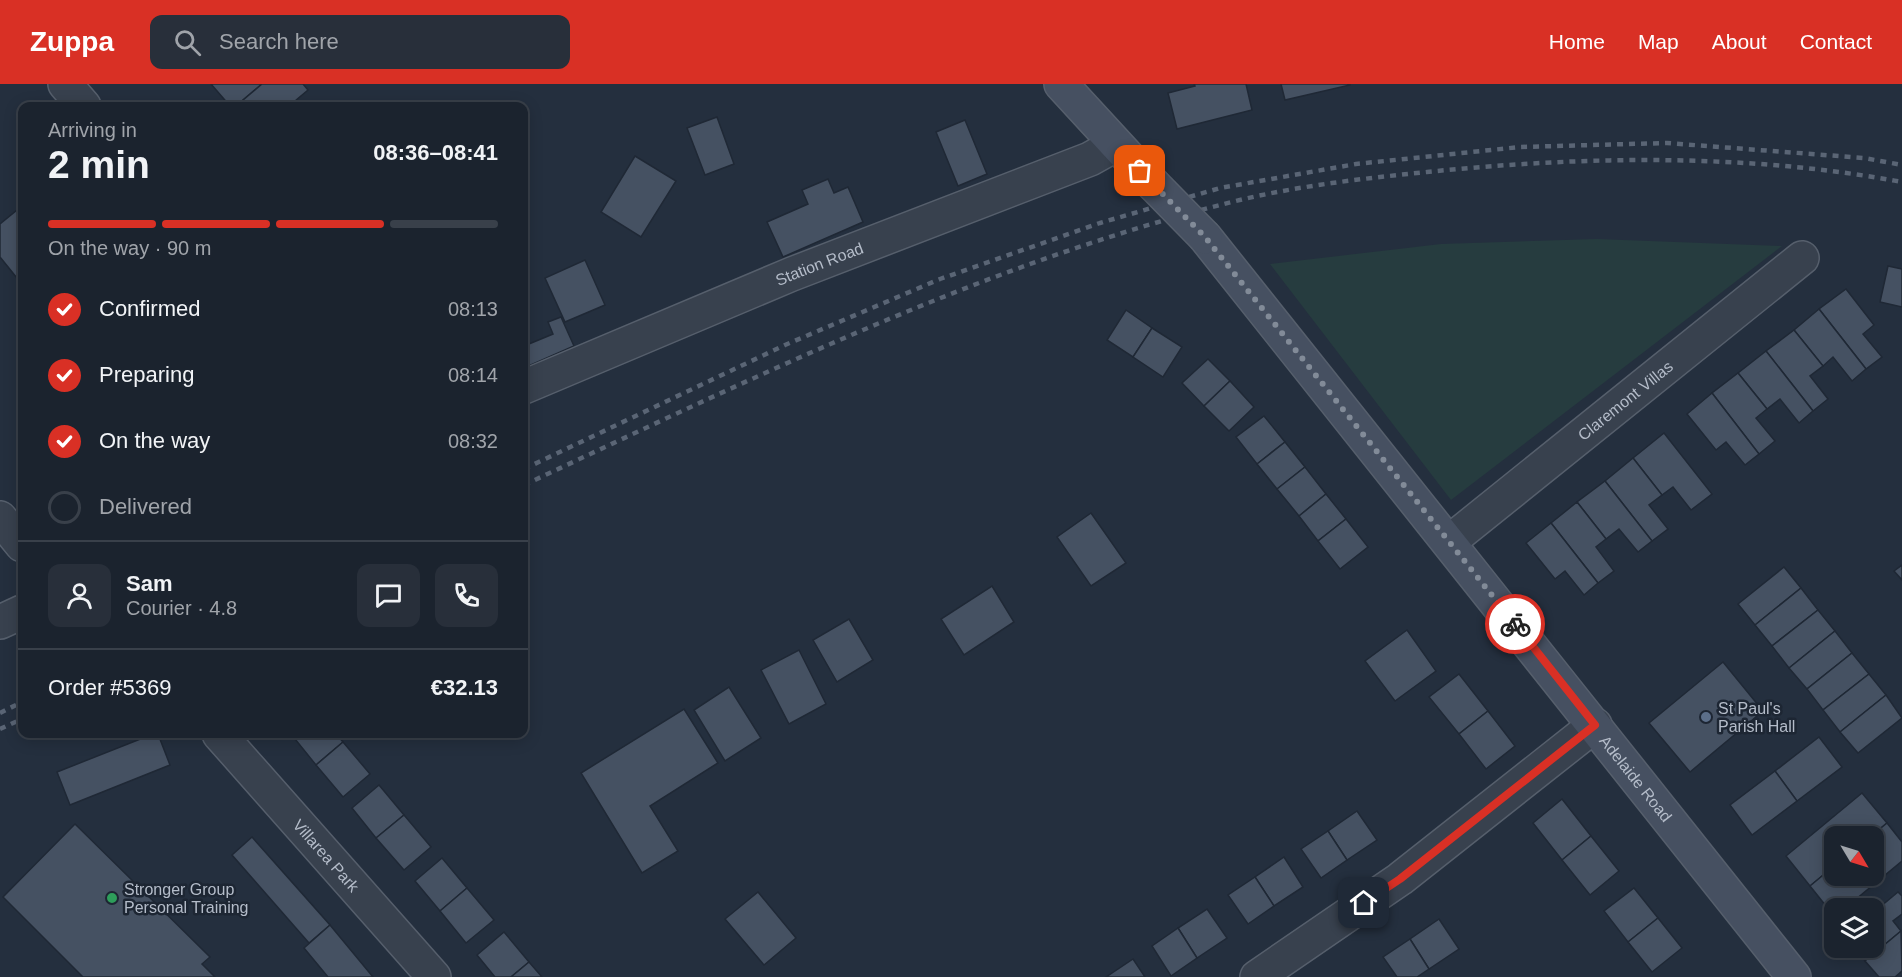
<!DOCTYPE html>
<meta charset="utf-8">
<style>
body{margin:0;font-family:Arial,sans-serif;background:#282f3a;color:#f1f3f6;height:100vh;display:flex;flex-direction:column;font-size:22px;white-space:nowrap}
*{box-sizing:border-box;margin:0}
p{font-size:20px;color:#a0a4aa}
.icon{flex:none;width:33px;height:33px;fill:none;stroke:currentColor;stroke-width:2;stroke-linecap:round;stroke-linejoin:round}
.map{position:relative;flex:1;overflow:hidden}
.details{position:absolute;left:18px;top:18px;width:510px;height:636px;display:flex;flex-direction:column;background:#1b232e;border-radius:12px;box-shadow:0 3px 15px #0003,0 0 0 2px #39404a}
.details>*{flex:none}
.needle{width:39px;rotate:128deg}
.fabs{position:absolute;left:1824px;top:742px;display:grid;gap:12px}
.fabs a{display:grid;place-items:center;width:60px;height:60px;border-radius:12px;background:#1b232e;box-shadow:0 3px 15px #0003,0 0 0 2px #39404a;font-size:30px}
.pin{position:absolute;display:grid;place-items:center;width:51px;height:51px;color:#fff;margin:-26px;border-radius:12px;box-shadow:0 3px 9px #0006}
.courier{position:absolute;display:grid;place-items:center;width:60px;height:60px;margin:-30px;border:4px solid #d93025;border-radius:50%;background:#fff;color:#222;box-shadow:0 2px 8px #0007}
.summary em{font-style:normal;font-weight:800}
.summary div{display:flex;flex-direction:column-reverse}
.summary{display:flex;align-items:center;justify-content:space-between;height:102px;padding:0 30px}
h1{font-size:39px;font-weight:800;line-height:45px}
.bar{display:grid;grid-template-columns:repeat(4,1fr);gap:9px 6px;align-content:center;height:72px;padding:0 30px}
.bar i{height:8px;border-radius:4px;background:#39404a}
.bar .selected{background:#d93025}
.bar p{grid-column:span 4}
.line{display:flex;align-items:center;gap:15px;padding:0 30px;border-top:2px solid #39404a}
.line div{flex:1}
.round{display:grid;place-items:center;flex:none;width:63px;height:63px;border-radius:12px;background:#282f3a}
ol{padding:0 30px;list-style:none}
li{display:flex;align-items:center;gap:18px;height:66px}
li p{margin-inline-start:auto}
li .icon{padding:6px;border-radius:50%;background:#d93025;color:#fff;stroke-width:4}
li:last-child{color:#a0a4aa}
li i{width:33px;height:33px;border:3px solid #39404a;border-radius:50%}
header{display:flex;align-items:center;gap:36px;box-sizing:border-box;height:84px;padding:0 30px;background:#d93025;color:#fff}
header strong{font-size:28px}
nav{display:flex;gap:33px;margin-inline-start:auto;font-size:21px}
.search{width:420px;height:54px;background:#282f3a;display:flex;align-items:center;gap:15px;box-sizing:border-box;padding:0 21px;border-radius:12px;color:#a0a4aa;font-size:22px}
.map>svg:first-child{display:block}
.green{fill:#263c3f}
.building{fill:#455162;stroke:#1f2835;stroke-width:1.5}
.lines{fill:none;stroke-linecap:round;stroke-linejoin:round}
.street-casing{stroke:#565f6c;stroke-width:36}
.secondary-casing{stroke:#565f6c;stroke-width:36}
.street{stroke:#38414e;stroke-width:33}
.secondary{stroke:#465061;stroke-width:33}
.rail{stroke:#5a6575;stroke-width:4.5;stroke-dasharray:6 6;stroke-linecap:butt}
.secondary-bridge-casing{stroke:#565f6c;stroke-width:36;stroke-linecap:butt}
.secondary-bridge{stroke:#465061;stroke-width:33}
.done{stroke:#828b98;stroke-width:6;stroke-dasharray:0 10.8}
.route{stroke:#d93025;stroke-width:8}
.service-dot{fill:#5c6f8a;stroke:#1d2633;stroke-width:2}
.leisure-dot{fill:#2e9e5b;stroke:#1d2633;stroke-width:2}
.labels{text-anchor:middle;dominant-baseline:central;stroke-width:5;stroke-linejoin:round;paint-order:stroke}
.street-label{font-size:16px;fill:#b4bcc9;stroke:#1d2633}
.poi-label{font-size:16px;fill:#b4bcc9;stroke:#1d2633;text-anchor:start}
</style>
<header>
<strong>Zuppa</strong>
<div class="search"><svg class="icon" aria-label="search" viewBox="0 0 24 24"><circle cx="10" cy="10" r="6"/><path d="M15 15l6 6"/></svg>Search here</div>
<nav><a>Home</a><a>Map</a><a>About</a><a>Contact</a></nav>
</header>
<div class="map">
<svg width="1902" height="893" viewBox="0 0 1902 893">
<rect width="100%" height="100%" fill="#242f3e"/>
<path class="green" d="M1597 155 1782 162 1451 416 1270 180 1441 160Z"/>
<g class="building">
<path d="M211 0H262L236 22H230Z"/>
<path d="M262 0H303L308 6 289 22H236Z"/>
<path d="M1194 0H1246L1252 26 1177 45 1168 9 1195 2Z"/>
<path d="M1281 0H1350V1L1285 16Z"/>
<path d="M717 33 734 80 705 91 687 44Z"/>
<path d="M965 36 987 90 958 102 936 48Z"/>
<path d="M635 72 676 97 641 153 601 128Z"/>
<path d="M828 95 834 109 848 103 863 138 783 173 767 138 808 120 802 106Z"/>
<path d="M22 122V197L21 199 0 173V140Z"/>
<path d="M585 176 605 221 565 238 545 194Z"/>
<path d="M1888 182 1902 185V223L1880 218Z"/>
<path d="M1846 205 1874 241 1863 250 1882 273 1866 285 1819 225Z"/>
<path d="M1819 225 1866 285 1852 297 1833 273 1823 282 1794 246Z"/>
<path d="M1126 226 1152 244 1133 273 1107 256Z"/>
<path d="M561 233 574 262 524 284V262L553 250 548 238Z"/>
<path d="M1152 244 1182 263 1163 293 1133 273Z"/>
<path d="M1794 246 1823 282 1810 292 1828 315 1813 327 1766 267Z"/>
<path d="M1766 267 1813 327 1799 339 1780 315 1767 325 1738 289Z"/>
<path d="M1208 275 1230 297 1204 322 1182 299Z"/>
<path d="M1738 289 1767 325 1756 334 1775 357 1759 370 1712 309Z"/>
<path d="M1230 297 1254 323 1229 347 1204 322Z"/>
<path d="M1712 309 1759 370 1745 381 1726 358 1716 366 1687 330Z"/>
<path d="M1264 332 1285 358 1257 380 1236 353Z"/>
<path d="M1664 349 1712 410 1691 426 1673 403 1662 411 1633 374Z"/>
<path d="M1285 358 1305 383 1277 405 1257 380Z"/>
<path d="M1633 374 1662 411 1649 421 1668 445 1652 457 1605 397Z"/>
<path d="M1305 383 1326 410 1299 432 1277 405Z"/>
<path d="M1605 397 1652 457 1638 468 1619 445 1606 455 1577 418Z"/>
<path d="M1326 410 1346 435 1318 457 1299 432Z"/>
<path d="M1577 418 1606 455 1596 463 1614 487 1598 499 1551 439Z"/>
<path d="M1091 429 1126 479 1091 502 1057 453Z"/>
<path d="M1346 435 1368 463 1340 485 1318 457Z"/>
<path d="M1551 439 1598 499 1584 511 1565 487 1555 495 1526 459Z"/>
<path d="M1902 481V496L1894 487Z"/>
<path d="M1784 483 1801 504 1755 541 1738 520Z"/>
<path d="M992 502 1014 538 964 571 941 535Z"/>
<path d="M1801 504 1818 526 1772 562 1755 541Z"/>
<path d="M1818 526 1835 547 1789 584 1772 562Z"/>
<path d="M849 535 873 576 837 598 813 556Z"/>
<path d="M1407 546 1436 587 1395 617 1365 577Z"/>
<path d="M1835 547 1852 569 1807 605 1789 584Z"/>
<path d="M799 566 826 620 789 640 761 586Z"/>
<path d="M1852 569 1869 590 1823 626 1807 605Z"/>
<path d="M1723 578 1763 627 1690 688 1649 639Z"/>
<path d="M1459 590 1488 627 1459 650 1429 613Z"/>
<path d="M1869 590 1886 611 1840 648 1823 626Z"/>
<path d="M729 603 761 654 725 677 694 626Z"/>
<path d="M1886 611 1902 634 1858 669 1840 648Z"/>
<path d="M684 625 718 679 650 722 678 767 642 789 581 689Z"/>
<path d="M1488 627 1515 662 1486 685 1459 650Z"/>
<path d="M153 650H158L170 681 70 721 57 688Z"/>
<path d="M291 650H336L343 658 316 681Z"/>
<path d="M1819 653 1842 683 1797 717 1775 687Z"/>
<path d="M343 658 370 690 343 713 316 681Z"/>
<path d="M1775 687 1797 717 1752 751 1730 721Z"/>
<path d="M379 701 404 731 376 754 352 724Z"/>
<path d="M1862 709 1887 739 1870 753H1834V782L1810 802 1786 772Z"/>
<path d="M1562 715 1591 752 1562 776 1533 739Z"/>
<path d="M1357 727 1377 756 1347 776 1328 747Z"/>
<path d="M404 731 431 763 404 786 376 754Z"/>
<path d="M1887 739 1902 758V777L1844 825H1834V832L1810 802 1834 782V792H1874V753H1870Z"/>
<path d="M75 740 210 873 202 880 215 893H83L3 813Z"/>
<path d="M1328 747 1347 776 1321 794 1301 765Z"/>
<path d="M1591 752 1619 787 1590 811 1562 776Z"/>
<path d="M252 753 330 841 309 859 232 771Z"/>
<path d="M1284 773 1303 803 1274 822 1255 793Z"/>
<path d="M442 774 467 804 440 827 415 797Z"/>
<path d="M1255 793 1274 822 1248 840 1228 811Z"/>
<path d="M467 804 494 836 466 859 440 827Z"/>
<path d="M1634 804 1658 834 1628 858 1604 827Z"/>
<path d="M758 808 796 854 764 881 725 835Z"/>
<path d="M1898 808 1902 812V830L1893 837 1901 847 1865 877 1855 864H1874V828Z"/>
<path d="M1207 825 1227 854 1197 874 1178 844Z"/>
<path d="M1658 834 1682 864 1652 888 1628 858Z"/>
<path d="M1439 835 1459 865 1429 885 1410 855Z"/>
<path d="M330 841 373 893H328L304 864Z"/>
<path d="M1178 844 1197 874 1171 892 1152 862Z"/>
<path d="M1901 847 1902 887 1895 893H1879L1865 877Z"/>
<path d="M504 848 529 878 511 893H495L477 871Z"/>
<path d="M1410 855 1429 885 1417 893H1397L1383 873Z"/>
<path d="M1133 875 1145 893H1106Z"/>
<path d="M529 878 542 893H511Z"/>
</g>
<g class="lines">
<g class="street-casing">
<g id="street">
<path d="M65 0 84 22"/>
<path id="s1" d="M524 303 792 190 1090 75 1115 61"/>
<path d="M0 434 22 461"/>
<path id="s2" d="M1449 458 1802 174"/>
<path d="M0 538 22 528"/>
<path id="s3" d="M219 650 434 893"/>
<path d="M1257 893 1400 795 1595 641"/>
</g>
</g>
<g class="secondary-casing">
<g id="secondary">
<path d="M1061 0 1153 100"/>
<path id="s4" d="M1205 153 1794 893"/>
</g>
</g>
<use href="#street" class="street"/>
<use href="#secondary" class="secondary"/>
<g class="rail">
<path d="M524 385 785 261 940 195 1100 139 1220 104 1356 80 1520 63 1667 59 1864 74 1902 81"/>
<path d="M524 401C751 295 976 184 1220 121 1287 103 1358 95 1427 88 1584 72 1746 69 1902 98"/>
<path d="M0 629 22 618"/>
<path d="M0 645 22 635"/>
</g>
<g class="secondary-bridge-casing">
<path id="secondary-bridge" d="M1153 100 1205 153"/>
</g>
<use href="#secondary-bridge" class="secondary-bridge"/>
</g>
<g class="lines">
<path class="done" d="M1140 87 1205 153 1515 540"/>
<path class="route" d="M1364 819 1400 795 1595 641 1515 540"/>
</g>
<circle class="service-dot" cx="1706" cy="633" r="6"/>
<circle class="leisure-dot" cx="112" cy="814" r="6"/>
<g class="labels">
<g class="street-label">
<text stroke="none"><textPath href="#s1" startOffset="320">Station Road</textPath></text>
<text stroke="none"><textPath href="#s2" startOffset="226">Claremont Villas</textPath></text>
<text stroke="none"><textPath href="#s4" startOffset="692">Adelaide Road</textPath></text>
<text stroke="none"><textPath href="#s3" startOffset="162">Villarea Park</textPath></text>
</g>
<g class="poi-label">
<text x="1718" y="624">St Paul's<tspan x="1718" dy="18">Parish Hall</tspan></text>
<text x="124" y="805">Stronger Group<tspan x="124" dy="18">Personal Training</tspan></text>
</g>
</g>
</svg>
<div class="fabs">
<a><svg class="needle" viewBox="-14 -14 28 28"><path d="M0-13l5 13h-10z" fill="#e53935"/><path d="M0 13l5-13h-10z" fill="#a0a4aa"/></svg></a>
<a><svg class="icon" aria-label="layers" viewBox="0 0 24 24"><path d="M12 4l9 5-9 5-9-5zM3 14l9 5 9-5"/></svg></a>
</div>
<div class="pin" style="left:1140px;top:87px;background:#ea580c"><svg class="icon" aria-label="bag" viewBox="0 0 24 24"><path d="M5 8h14l-1 12H6zM9 8a3 3 0 0 1 6 0"/></svg></div>
<div class="pin" style="left:1364px;top:819px;background:#1f2937"><svg class="icon" aria-label="home" viewBox="0 0 24 24"><path d="M3 11l9-7 9 7M6 9v11h12V9"/></svg></div>
<div class="courier" style="left:1515px;top:540px"><svg class="icon" aria-label="bike" viewBox="0 0 24 24"><circle cx="6" cy="16" r="4"/><circle cx="18" cy="16" r="4"/><path d="M6 16l4-8h5l3 8M10 8l3 8H6M13 5h3"/></svg></div>
<section class="details">
<div class="summary"><div><h1>2 min</h1><p>Arriving in</p></div><em>08:36–08:41</em></div>
<div class="bar"><i class="selected"></i><i class="selected"></i><i class="selected"></i><i></i><p>On the way · 90 m</p></div>
<ol>
<li><svg class="icon" aria-label="check" viewBox="0 0 24 24"><path d="M5 12l5 5 9-10"/></svg>Confirmed<p>08:13</p></li>
<li><svg class="icon" aria-label="check" viewBox="0 0 24 24"><path d="M5 12l5 5 9-10"/></svg>Preparing<p>08:14</p></li>
<li><svg class="icon" aria-label="check" viewBox="0 0 24 24"><path d="M5 12l5 5 9-10"/></svg>On the way<p>08:32</p></li>
<li><i></i>Delivered</li>
</ol>
<div class="line" style="height:108px"><a class="round"><svg class="icon" aria-label="person" viewBox="0 0 24 24"><circle cx="12" cy="8" r="4"/><path d="M4 21q1-7 8-7t8 7"/></svg></a><div><b>Sam</b><p>Courier · 4.8</p></div><a class="round"><svg class="icon" aria-label="chat" viewBox="0 0 24 24"><path d="M4 5h16v11H9l-5 4z"/></svg></a><a class="round"><svg class="icon" aria-label="phone" viewBox="0 0 24 24"><path d="M5 4h4l2 5-3 2q2 4 5 5l2-3 5 2v4C11 20 4 13 5 4z"/></svg></a></div>
<div class="line" style="height:78px"><div>Order #5369</div><b>€32.13</b></div>
</section>
</div>
